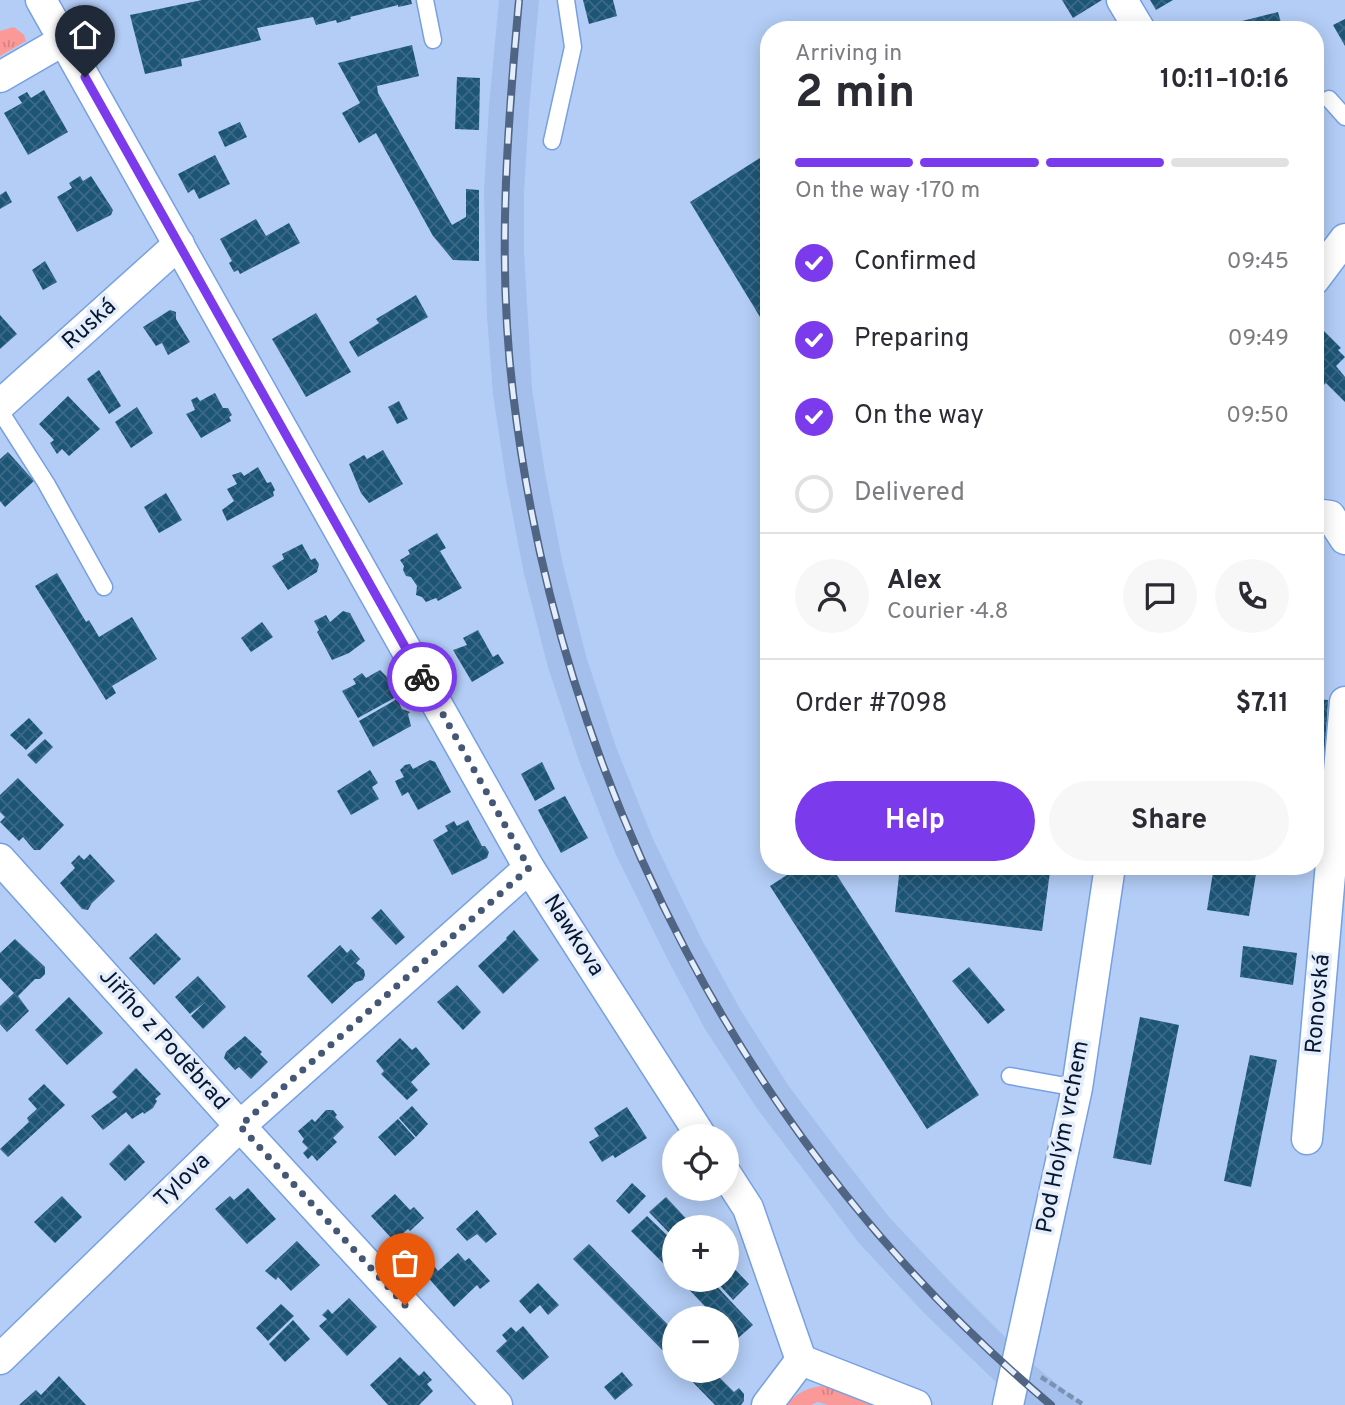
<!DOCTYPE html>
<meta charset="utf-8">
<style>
body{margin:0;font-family:Overpass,sans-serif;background:#f7f7f7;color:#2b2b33;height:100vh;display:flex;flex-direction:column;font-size:26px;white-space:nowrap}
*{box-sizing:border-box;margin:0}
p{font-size:23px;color:#7c7c81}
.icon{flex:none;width:38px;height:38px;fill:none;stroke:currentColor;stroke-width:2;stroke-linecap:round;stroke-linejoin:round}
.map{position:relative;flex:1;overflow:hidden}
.details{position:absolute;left:760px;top:21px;width:564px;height:854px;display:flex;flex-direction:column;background:#fff;border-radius:28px;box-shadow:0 4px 18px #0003}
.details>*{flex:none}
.tools{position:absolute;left:662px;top:1124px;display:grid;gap:14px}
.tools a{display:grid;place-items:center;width:77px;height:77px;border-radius:50%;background:#fff;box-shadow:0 4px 18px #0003;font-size:35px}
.pin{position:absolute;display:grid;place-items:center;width:60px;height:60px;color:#fff;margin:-72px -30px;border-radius:50% 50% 50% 0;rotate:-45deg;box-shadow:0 0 7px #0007}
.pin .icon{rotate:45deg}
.courier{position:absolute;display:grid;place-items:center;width:70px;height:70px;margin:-35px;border:5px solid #7c3aed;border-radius:50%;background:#fff;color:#222;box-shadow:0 2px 9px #0007}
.head em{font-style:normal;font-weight:700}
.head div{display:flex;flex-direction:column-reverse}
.head{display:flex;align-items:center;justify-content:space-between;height:119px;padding:0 35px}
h1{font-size:46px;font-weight:700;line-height:52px}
.bar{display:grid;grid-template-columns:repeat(4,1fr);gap:10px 7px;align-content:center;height:84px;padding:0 35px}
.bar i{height:9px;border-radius:5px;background:#e1e1e2}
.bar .current{background:#7c3aed}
.bar p{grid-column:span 4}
.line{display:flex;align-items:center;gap:18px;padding:0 35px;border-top:2px solid #e1e1e2}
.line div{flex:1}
.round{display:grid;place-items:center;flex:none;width:74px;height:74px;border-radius:37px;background:#f7f7f7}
ol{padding:0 35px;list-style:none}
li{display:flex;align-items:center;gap:21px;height:77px}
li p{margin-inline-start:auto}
li .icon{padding:7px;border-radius:50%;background:#7c3aed;color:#fff;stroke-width:4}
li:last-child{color:#7c7c81}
li i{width:38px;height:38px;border:4px solid #e1e1e2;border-radius:50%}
.cta{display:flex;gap:14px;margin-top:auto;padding:14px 35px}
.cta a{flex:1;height:80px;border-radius:42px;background:#7c3aed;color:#fff;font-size:28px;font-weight:700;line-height:80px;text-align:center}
.cta a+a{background:#f7f7f7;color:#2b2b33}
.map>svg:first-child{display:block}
.built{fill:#a4bfeb}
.grass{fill:url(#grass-tufts)}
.building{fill:url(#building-cross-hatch)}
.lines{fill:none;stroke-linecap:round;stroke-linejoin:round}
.lane-casing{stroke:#77a0e2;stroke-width:19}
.street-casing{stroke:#77a0e2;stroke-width:33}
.path{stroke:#7a91b4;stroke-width:4.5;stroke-dasharray:7 3.5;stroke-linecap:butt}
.lane{stroke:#fff;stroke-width:16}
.street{stroke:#fff;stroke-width:30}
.rail-casing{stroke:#506484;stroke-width:8}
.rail{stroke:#e4edfb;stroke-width:5;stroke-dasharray:16;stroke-linecap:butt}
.done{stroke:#445775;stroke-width:7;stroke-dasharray:0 12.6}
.route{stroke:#7c3aed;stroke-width:9}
.labels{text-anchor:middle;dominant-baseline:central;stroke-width:7;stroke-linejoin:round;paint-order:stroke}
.street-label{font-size:23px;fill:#081730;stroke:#e4edfb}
</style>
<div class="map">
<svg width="1345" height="1405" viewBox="0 0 1345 1405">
<defs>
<pattern id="grass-tufts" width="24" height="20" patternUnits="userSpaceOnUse" patternTransform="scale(1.75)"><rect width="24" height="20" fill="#fb9898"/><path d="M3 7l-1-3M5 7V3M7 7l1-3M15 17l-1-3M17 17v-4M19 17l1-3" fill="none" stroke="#d68283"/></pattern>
<pattern id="building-cross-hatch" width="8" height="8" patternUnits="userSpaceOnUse" patternTransform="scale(1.75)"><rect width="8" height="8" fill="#1d5577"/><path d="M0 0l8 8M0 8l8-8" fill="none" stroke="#3b6986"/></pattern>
</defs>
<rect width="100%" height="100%" fill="#b3cdf6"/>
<path class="built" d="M499 0H539L529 109 524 193V251L532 389 545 473 563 565 586 656 616 747 653 839 702 940 740 1009 788 1085 837 1150 889 1217 954 1286 1029 1361 1083 1405H1020L925 1314 859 1243 756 1107 705 1029 667 958 616 855 579 761 548 667 524 574 506 480 493 394 487 317 484 192 489 106Z"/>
<g class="grass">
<path d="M14 27 24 35 26 41 0 56V31Z"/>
<path d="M821 1386 831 1387 875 1405H828L818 1402 811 1405H787C796 1393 807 1388 821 1386Z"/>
</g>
<g class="building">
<path d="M202 0H411L412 4 398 7V5L350 17 351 19 337 23 336 20 316 25 313 17 257 28 261 40 181 59 182 66 145 74 130 15Z"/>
<path d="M583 0H613L617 16 589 24Z"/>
<path d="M1062 0H1102L1073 18Z"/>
<path d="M1150 0H1173L1156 10Z"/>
<path d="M1278 12 1283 30H1219L1218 27Z"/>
<path d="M1345 19V46L1333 25Z"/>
<path d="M412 45 419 76 377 86 378 93 452 225 466 217V189L479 190V261L453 260 433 236 376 133 359 143 342 113 360 103 338 63Z"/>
<path d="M457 77 480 78 479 130 455 129Z"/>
<path d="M44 90 68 132 28 155 4 113 22 103 18 97 27 92 31 98Z"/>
<path d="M240 122 247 137 225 147 218 132Z"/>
<path d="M768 153V330L690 202Z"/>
<path d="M215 155 230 184 199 199 194 189 188 193 178 174Z"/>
<path d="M80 176 83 181 91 176 113 210 111 215 77 232 57 197 72 188 69 183Z"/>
<path d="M6 191 12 202 0 209V195Z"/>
<path d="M256 219 266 236 289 223 300 243 240 274 238 270 234 272 229 263 232 261 220 239Z"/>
<path d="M45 261 57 282 43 290 32 270Z"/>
<path d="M416 295 428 317 358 357 349 342 379 323 376 319Z"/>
<path d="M170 310 176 312V319L190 342 168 355 162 343 156 346 143 327Z"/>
<path d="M316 313 351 372 306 397 272 339Z"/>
<path d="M0 315 17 334 0 349Z"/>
<path d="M1314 321 1341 348 1338 350 1345 357 1336 366 1345 377V402L1326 383 1314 394Z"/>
<path d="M99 370 121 406 109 414 87 379Z"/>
<path d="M215 393 223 408H228L232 415 229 417 231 421 201 438 186 414 195 410 191 400 197 397 200 401Z"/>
<path d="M68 396 100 429 69 456 62 449 57 454 50 443 54 440 39 424Z"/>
<path d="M399 401 408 419 397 424 388 407Z"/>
<path d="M137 407 153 433 131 448 115 422Z"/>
<path d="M383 450 403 484 369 503 361 493 349 464 364 455 367 459Z"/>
<path d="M8 452 34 481 5 507 0 501V459Z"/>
<path d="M258 467 267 483 271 482 275 490 273 492 274 496 227 521 222 510 234 501 227 489 237 484 232 475 241 472 244 476Z"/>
<path d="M166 493 182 520 159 533 144 507Z"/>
<path d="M437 533 446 548 440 551 462 588 438 601 436 598 426 602 422 597 416 595 417 586 411 577 406 576 403 570 404 566 400 560 410 554 408 550Z"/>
<path d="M302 544 311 560 315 558 319 564 317 572 288 590 272 566 284 559 282 554Z"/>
<path d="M57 573 86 622 89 620 99 637 132 617 157 659 112 686 116 693 106 700 35 586Z"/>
<path d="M343 611 350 613 365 641 349 653 332 660 317 632 319 630 314 621 326 615 330 622Z"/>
<path d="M262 622 273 637 251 652 241 638Z"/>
<path d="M478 630 493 657 498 654 504 663 472 682 453 650 467 645 463 638Z"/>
<path d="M380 670 389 679 392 678 389 686 396 697 358 718 342 691 356 684 353 679 362 673 366 678Z"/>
<path d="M397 699 402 709 410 712 408 714 411 726 373 747 359 721Z"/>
<path d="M1314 699 1328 700 1319 851H1314Z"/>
<path d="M29 718 43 733 26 750 10 735Z"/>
<path d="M45 739 53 747 36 764 27 755Z"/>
<path d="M430 760 435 762 451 792 418 810 408 792 402 796 395 781 404 777 400 770 405 765 410 764 413 769Z"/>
<path d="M542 762 555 789 535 801 521 774Z"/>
<path d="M370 770 378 783 372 787 379 799 351 815 337 791Z"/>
<path d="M18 778 64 825 40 850H34L23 837 19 841 0 822 5 817 0 812V795Z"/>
<path d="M565 796 588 838 561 853 538 810Z"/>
<path d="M468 820 482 846H485L489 852 487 858 452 875 433 840 448 831 445 826 454 821 457 826Z"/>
<path d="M90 854 115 881 92 903 88 910 82 909 60 883 75 868 71 863 79 855 84 860Z"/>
<path d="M801 866H831L979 1095 927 1129 770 886Z"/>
<path d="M900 866H1009L1050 872 1042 931 895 912Z"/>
<path d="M1214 866 1257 868 1249 916 1207 910Z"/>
<path d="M381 909 405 937 396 945 371 918Z"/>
<path d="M514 930 539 960 503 994 478 966 507 939 506 938Z"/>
<path d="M156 933 181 959 154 985 129 958Z"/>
<path d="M15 939 45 967V974L40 979H35L18 996 29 1011 7 1032 0 1024V1006L14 993 0 978V953Z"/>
<path d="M340 945 347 953 351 949 360 959 356 963 364 970 365 975 363 980 356 982 332 1004 307 976Z"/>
<path d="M1243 946 1297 953 1293 985 1240 977Z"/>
<path d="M969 967 1005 1010 988 1024 952 981Z"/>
<path d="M198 976 226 1007 203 1029 191 1016 205 1002 190 1014 175 997Z"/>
<path d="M457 985 481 1012 463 1030 437 1002Z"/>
<path d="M69 997 103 1033 67 1065 35 1030Z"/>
<path d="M1140 1017 1179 1025 1151 1165 1113 1158Z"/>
<path d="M245 1036 262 1052 260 1054 268 1062 251 1079 239 1067 235 1070 224 1058 226 1052Z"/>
<path d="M400 1038 412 1050 416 1047 430 1064 411 1082 418 1090 407 1100 381 1074 384 1071 376 1061Z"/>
<path d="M1250 1055 1277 1060 1251 1187 1224 1181Z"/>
<path d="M136 1068 161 1094 155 1099 157 1101 153 1108 144 1114 143 1112 132 1119 126 1112 103 1130 91 1116 117 1097 112 1092Z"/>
<path d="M44 1084 65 1105 8 1157 0 1149 29 1122 27 1118 37 1109 28 1099Z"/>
<path d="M412 1106 428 1124 416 1137 399 1118Z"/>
<path d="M627 1107 647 1138 615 1158 613 1155 602 1162 589 1142 599 1136 594 1128Z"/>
<path d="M326 1110H333L337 1115 335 1117 344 1127 333 1138 337 1142 317 1161 312 1155 308 1159 303 1153 308 1148 302 1142 304 1139 298 1131 312 1119 315 1122Z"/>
<path d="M398 1119 415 1138 395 1156 378 1137Z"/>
<path d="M129 1144 145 1162 125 1181 109 1164Z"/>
<path d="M632 1183 646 1196 629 1214 616 1201Z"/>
<path d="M248 1188 276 1219 247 1244 215 1209 230 1196 234 1200Z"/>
<path d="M395 1194 410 1210 414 1207 424 1218 410 1231 408 1229 394 1241 371 1216Z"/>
<path d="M62 1196 82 1217 55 1243 34 1222Z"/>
<path d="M666 1197 694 1227H674V1238L649 1212Z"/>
<path d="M477 1210 497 1234 486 1243 477 1234 467 1241 456 1229Z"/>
<path d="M647 1216 674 1242V1274L631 1231Z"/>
<path d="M297 1241 320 1265 291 1291 278 1277 276 1280 265 1271Z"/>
<path d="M589 1244 674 1331V1362L573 1259Z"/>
<path d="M458 1253 465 1261 469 1258 490 1281 480 1289 477 1285 454 1307 425 1274 434 1266 438 1271Z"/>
<path d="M726 1260 749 1284 733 1300 714 1279H726Z"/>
<path d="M679 1279H710L753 1325 737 1339 726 1328V1318H716Z"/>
<path d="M538 1283 559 1305 548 1315 540 1305 530 1314 519 1301Z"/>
<path d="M349 1298 377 1327 347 1356 319 1326 327 1319 322 1315 328 1309 332 1314Z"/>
<path d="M281 1304 294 1316 268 1341 256 1328Z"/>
<path d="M293 1320 310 1339 285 1362 269 1344Z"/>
<path d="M523 1326 549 1357 523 1380 496 1351 507 1341 502 1335 511 1327 516 1332Z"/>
<path d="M400 1357 419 1376 424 1371 432 1380 427 1384 433 1391 419 1405H388L370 1385Z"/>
<path d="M681 1370H712L734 1392 739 1388 744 1394V1401L741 1405H715Z"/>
<path d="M622 1372 633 1385 615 1400 604 1387Z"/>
<path d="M59 1376 86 1405H19L36 1390 41 1395Z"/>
</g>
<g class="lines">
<g class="lane-casing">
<g id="lane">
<path d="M425 0 433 40"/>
<path d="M1329 99 1345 117"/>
<path d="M552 141 573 47 566 0"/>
<path d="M0 411 46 483 104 587"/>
<path d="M1010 1076 1077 1088"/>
</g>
</g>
<g class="street-casing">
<g id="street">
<path d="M41 0 529 868 701 1136"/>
<path d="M1122 0 1140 30"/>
<path d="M0 77 64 40"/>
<path d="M1314 280 1345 239"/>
<path d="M0 405 179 244"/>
<path d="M1314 514 1330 516 1345 539"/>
<path d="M0 859 240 1126 497 1405"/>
<path d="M1307 1139 1345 702"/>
<path d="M726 1174 748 1208 801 1360 767 1405"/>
<path d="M0 1359 240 1126 529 868"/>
<path d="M801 1360 916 1405"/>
<path d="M1008 1405 1077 1088 1110 866"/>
</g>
</g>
<path class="path" d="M1041 1377 1084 1405"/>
<use href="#lane" class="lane"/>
<use href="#street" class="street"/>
<g class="rail-casing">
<path id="rail" d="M519 0C507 131 497 262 513 393 559 784 749 1152 1051 1405"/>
</g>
<use href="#rail" class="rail"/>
</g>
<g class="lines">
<path class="done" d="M405 1305 240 1126 529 868 422 677"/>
<path class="route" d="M85 77 422 677"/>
</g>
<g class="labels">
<g class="street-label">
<text transform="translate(90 325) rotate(-42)">Ruská</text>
<text transform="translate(573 936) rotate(57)">Nawkova</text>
<text transform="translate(1319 1004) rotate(-85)">Ronovská</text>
<text transform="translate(163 1040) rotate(48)">Jiřího z Poděbrad</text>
<text transform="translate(1064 1137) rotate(-79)">Pod Holým vrchem</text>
<text transform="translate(183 1181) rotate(-44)">Tylova</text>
</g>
</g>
</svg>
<div class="tools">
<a><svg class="icon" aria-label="locate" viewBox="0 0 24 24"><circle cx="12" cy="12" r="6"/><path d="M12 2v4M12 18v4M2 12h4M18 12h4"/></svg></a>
<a>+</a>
<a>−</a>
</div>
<div class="pin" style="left:405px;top:1305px;background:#ea580c"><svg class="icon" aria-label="bag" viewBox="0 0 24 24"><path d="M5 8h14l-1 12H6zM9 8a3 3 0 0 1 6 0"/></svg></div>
<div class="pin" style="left:85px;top:77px;background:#1f2937"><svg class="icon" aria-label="home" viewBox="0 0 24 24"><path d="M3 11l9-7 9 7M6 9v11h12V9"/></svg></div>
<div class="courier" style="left:422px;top:677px"><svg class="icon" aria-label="bike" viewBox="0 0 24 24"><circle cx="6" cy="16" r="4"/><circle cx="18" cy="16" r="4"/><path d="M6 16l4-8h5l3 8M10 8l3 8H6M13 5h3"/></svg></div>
<section class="details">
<div class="head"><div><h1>2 min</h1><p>Arriving in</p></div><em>10:11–10:16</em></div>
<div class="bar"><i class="current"></i><i class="current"></i><i class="current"></i><i></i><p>On the way · 170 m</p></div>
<ol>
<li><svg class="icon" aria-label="check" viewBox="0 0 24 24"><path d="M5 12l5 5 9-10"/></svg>Confirmed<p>09:45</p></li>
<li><svg class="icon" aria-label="check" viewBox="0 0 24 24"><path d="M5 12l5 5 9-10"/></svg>Preparing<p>09:49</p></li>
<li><svg class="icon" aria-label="check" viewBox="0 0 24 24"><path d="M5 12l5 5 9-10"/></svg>On the way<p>09:50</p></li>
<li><i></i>Delivered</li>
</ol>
<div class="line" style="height:126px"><a class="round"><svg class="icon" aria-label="person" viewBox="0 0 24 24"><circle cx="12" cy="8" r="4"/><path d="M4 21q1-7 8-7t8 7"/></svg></a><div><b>Alex</b><p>Courier · 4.8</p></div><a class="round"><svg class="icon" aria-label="chat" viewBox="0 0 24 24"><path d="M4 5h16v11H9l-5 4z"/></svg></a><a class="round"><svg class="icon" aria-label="phone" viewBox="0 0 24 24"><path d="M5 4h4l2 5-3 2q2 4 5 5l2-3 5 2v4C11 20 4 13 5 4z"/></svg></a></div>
<div class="line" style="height:91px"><div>Order #7098</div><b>$7.11</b></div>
<div class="cta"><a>Help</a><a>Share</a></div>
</section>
</div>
